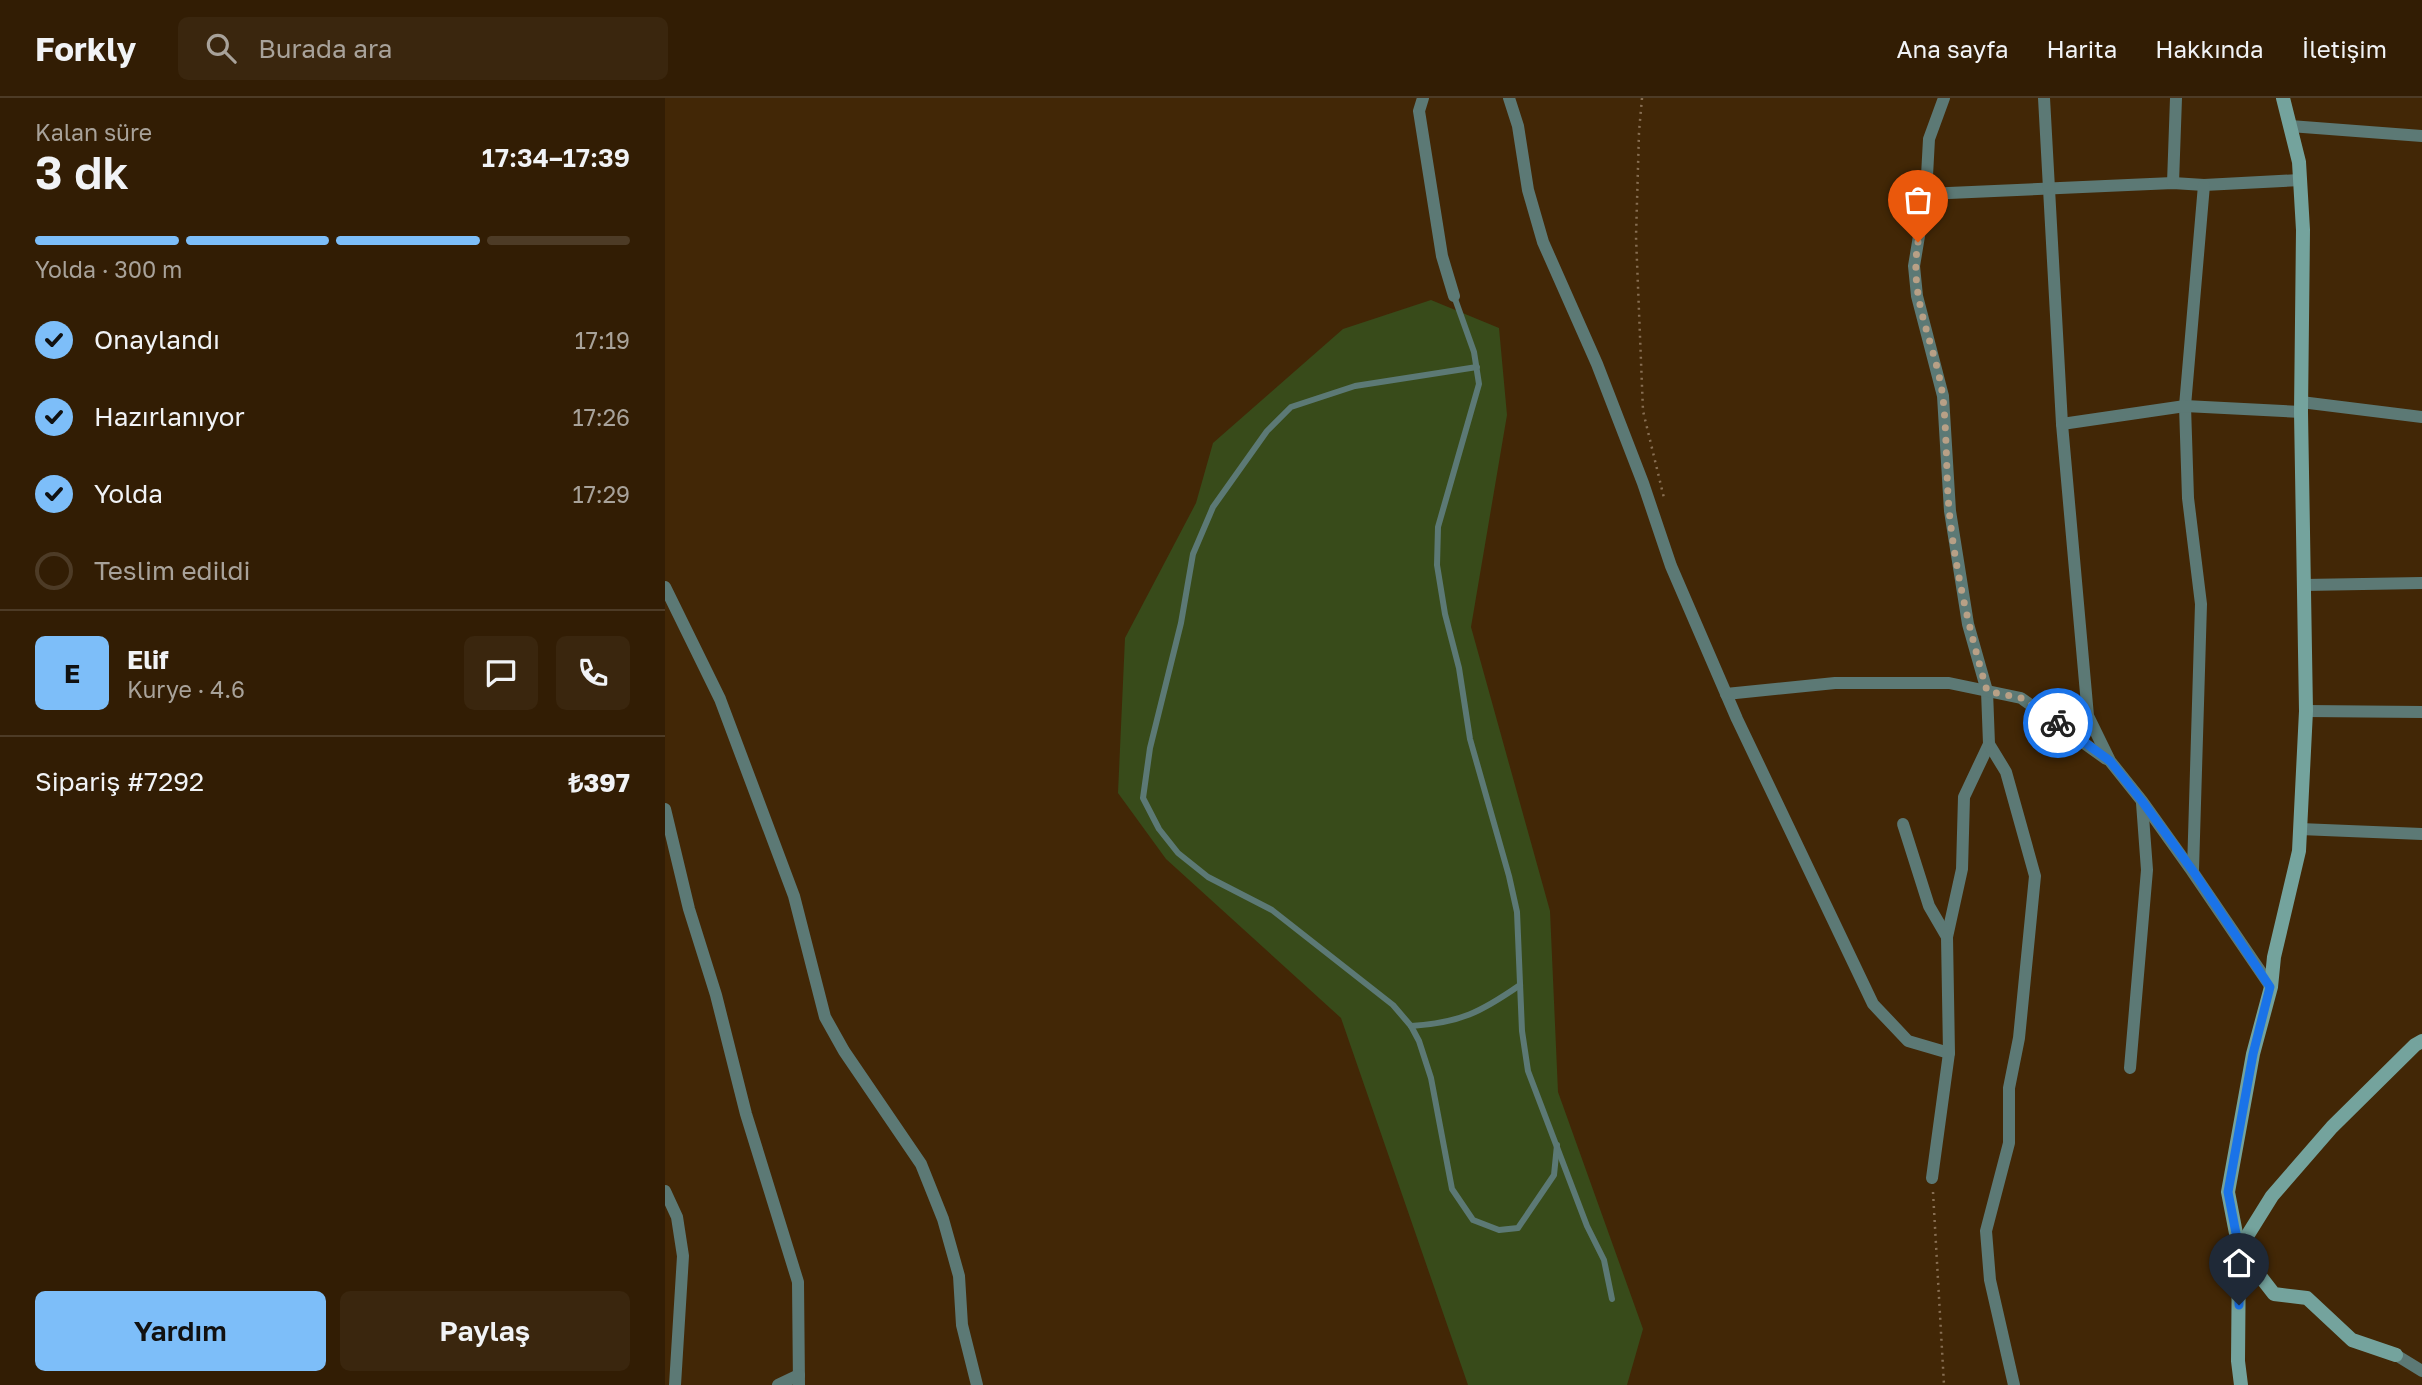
<!DOCTYPE html>
<html lang="tr">
<meta charset="utf-8">
<style>
body{margin:0;font-family:"Golos Text",sans-serif;background:#3a260e;color:#f1f3f6;height:100vh;display:flex;flex-direction:column;font-size:26px;white-space:nowrap}
*{box-sizing:border-box;margin:0}
p{font-size:23px;color:#a8a29a}
.icon{flex:none;width:38px;height:38px;fill:none;stroke:currentColor;stroke-width:2;stroke-linecap:round;stroke-linejoin:round}
.map{position:relative;flex:1;overflow:hidden}
.panel{display:flex;flex-direction:column;background:#321d04;width:665px}
.panel>*{flex:none}
.pin{position:absolute;display:grid;place-items:center;width:60px;height:60px;color:#fff;margin:-72px -30px;border-radius:50% 50% 50% 0;rotate:-45deg;box-shadow:0 0 7px #0007}
.pin .icon{rotate:45deg}
.courier{position:absolute;display:grid;place-items:center;width:70px;height:70px;margin:-35px;border:5px solid #1a73e8;border-radius:50%;background:#fff;color:#222;box-shadow:0 2px 9px #0007}
.headline em{font-style:normal;font-weight:600}
.headline div{display:flex;flex-direction:column-reverse}
.headline{display:flex;align-items:center;justify-content:space-between;height:119px;padding:0 35px}
h1{font-size:46px;font-weight:600;line-height:52px}
.bar{display:grid;grid-template-columns:repeat(4,1fr);gap:10px 7px;align-content:center;height:84px;padding:0 35px}
.bar i{height:9px;border-radius:5px;background:#4d3b26}
.bar .on{background:#7dbef9}
.bar p{grid-column:span 4}
.line{display:flex;align-items:center;gap:18px;padding:0 35px;border-top:2px solid #4d3b26}
.line div{flex:1}
.round{display:grid;place-items:center;flex:none;width:74px;height:74px;border-radius:10px;background:#3a260e}
ol{padding:0 35px;list-style:none}
li{display:flex;align-items:center;gap:21px;height:77px}
li p{margin-inline-start:auto}
li .icon{padding:7px;border-radius:50%;background:#7dbef9;color:#111;stroke-width:4}
li:last-child{color:#a8a29a}
li i{width:38px;height:38px;border:4px solid #4d3b26;border-radius:50%}
.primary-button{display:flex;gap:14px;margin-top:auto;padding:14px 35px}
.primary-button a{flex:1;height:80px;border-radius:10px;background:#7dbef9;color:#111;font-size:28px;font-weight:600;line-height:80px;text-align:center}
.primary-button a+a{background:#3a260e;color:#f1f3f6}
header{display:flex;align-items:center;gap:42px;box-sizing:border-box;height:98px;padding:0 35px;background:#321d04;border-bottom:2px solid #4d3b26}
header strong{font-size:33px}
nav{display:flex;gap:38px;margin-inline-start:auto;font-size:24px}
.search{width:490px;height:63px;background:#3a260e;display:flex;align-items:center;gap:18px;box-sizing:border-box;padding:0 24px;border-radius:10px;color:#a8a29a;font-size:26px}
main{display:flex;flex:1;min-height:0}
.map>svg:first-child{display:block}
.green{fill:#384b1a}
.lines{fill:none;stroke-linecap:round;stroke-linejoin:round}
.path{stroke:#876e52;stroke-width:2.5;stroke-dasharray:2 5;stroke-linecap:butt}
.lane{stroke:#5c7975;stroke-width:6}
.street{stroke:#5c7975;stroke-width:12}
.secondary{stroke:#74a39d;stroke-width:14}
.done{stroke:#b8a086;stroke-width:7;stroke-dasharray:0 12.6}
.route{stroke:#1a73e8;stroke-width:9}
</style>
<header>
<strong>Forkly</strong>
<div class="search"><svg class="icon" aria-label="search" viewBox="0 0 24 24"><circle cx="10" cy="10" r="6"/><path d="M15 15l6 6"/></svg>Burada ara</div>
<nav><a>Ana sayfa</a><a>Harita</a><a>Hakkında</a><a>İletişim</a></nav>
</header>
<main>
<section class="panel">
<div class="headline"><div><h1>3 dk</h1><p>Kalan süre</p></div><em>17:34–17:39</em></div>
<div class="bar"><i class="on"></i><i class="on"></i><i class="on"></i><i></i><p>Yolda · 300 m</p></div>
<ol>
<li><svg class="icon" aria-label="check" viewBox="0 0 24 24"><path d="M5 12l5 5 9-10"/></svg>Onaylandı<p>17:19</p></li>
<li><svg class="icon" aria-label="check" viewBox="0 0 24 24"><path d="M5 12l5 5 9-10"/></svg>Hazırlanıyor<p>17:26</p></li>
<li><svg class="icon" aria-label="check" viewBox="0 0 24 24"><path d="M5 12l5 5 9-10"/></svg>Yolda<p>17:29</p></li>
<li><i></i>Teslim edildi</li>
</ol>
<div class="line" style="height:126px"><b class="round" style="background:#7dbef9;color:#111">E</b><div><b>Elif</b><p>Kurye · 4.6</p></div><a class="round"><svg class="icon" aria-label="chat" viewBox="0 0 24 24"><path d="M4 5h16v11H9l-5 4z"/></svg></a><a class="round"><svg class="icon" aria-label="phone" viewBox="0 0 24 24"><path d="M5 4h4l2 5-3 2q2 4 5 5l2-3 5 2v4C11 20 4 13 5 4z"/></svg></a></div>
<div class="line" style="height:91px"><div>Sipariş #7292</div><b>₺397</b></div>
<div class="primary-button"><a>Yardım</a><a>Paylaş</a></div>
</section>
<div class="map">
<svg width="1757" height="1287" viewBox="0 0 1757 1287">
<rect width="100%" height="100%" fill="#422706"/>
<path class="green" d="M766 202 834 230 842 317 806 529 885 813 893 994 978 1231 962 1287H803L676 920 501 761 453 695 460 540 531 405 548 345 678 231Z"/>
<g class="lines">
<g class="path">
<path d="M977 0 974 34 971 139 978 313 999 400"/>
<path d="M1268 1094 1279 1287"/>
</g>
<g class="lane">
<path d="M789 198 809 254 814 286 773 429 772 467 780 516 794 570 805 641 844 778 852 814 857 933 863 973 922 1128 939 1162 947 1201"/>
<path d="M812 269 690 288 626 309 602 333 548 409 528 456 516 525 485 650 478 700 494 731 513 755 543 779 607 812 728 907 746 928 754 943 766 980 787 1091 808 1122 834 1132 853 1130 889 1077 892 1047"/>
<path d="M746 928C795 925 816 914 855 887"/>
</g>
<g class="street">
<path d="M758 0 754 13 777 158 789 198"/>
<path d="M844 0 853 28 863 92 878 144 932 266 978 385 1006 468 1072 621 1208 906 1243 943 1284 955"/>
<path d="M1279 0 1264 41 1261 96 1508 85 1539 87 1635 82"/>
<path d="M1379 0 1397 326"/>
<path d="M1625 28 1757 38"/>
<path d="M1508 85 1511 0"/>
<path d="M1261 96 1249 168 1252 198 1278 298 1285 413 1303 526 1322 593 1324 646 1299 699 1297 771 1282 839 1284 955 1267 1080"/>
<path d="M1636 304 1757 319"/>
<path d="M1639 487 1757 485"/>
<path d="M0 489 55 601 129 798 160 919 179 953 256 1066 278 1121 294 1178 297 1227 312 1287"/>
<path d="M1061 596 1170 585H1284L1356 600 1441 661"/>
<path d="M1641 613 1757 614"/>
<path d="M1324 646 1341 674 1370 778 1354 940 1344 990V1045L1321 1133 1325 1182 1349 1287"/>
<path d="M0 711 24 811 51 897 81 1016 133 1184 134 1287"/>
<path d="M1238 726 1264 808 1282 839"/>
<path d="M1635 731 1757 736"/>
<path d="M1528 772 1536 506 1523 400 1520 308 1539 87"/>
<path d="M1606 889 1527 773 1477 703 1445 663 1423 618 1397 326 1520 308 1636 314"/>
<path d="M1465 970 1482 772 1477 705"/>
<path d="M0 1093 12 1119 18 1158 10 1287"/>
<path d="M1731 1257 1757 1273"/>
<path d="M113 1287 134 1277"/>
</g>
<g class="secondary">
<path d="M1618 0 1634 64 1638 132 1636 314 1641 613 1634 753 1609 859 1606 889 1588 956 1563 1094 1574 1151 1609 1196 1642 1200 1687 1242 1731 1257"/>
<path d="M1576 1287 1573 1263 1574 1151 1607 1098 1667 1029 1750 947 1757 943"/>
</g>
</g>
<g class="lines">
<path class="done" d="M1253 144C1243 204 1271 245 1278 300 1282 337 1281 375 1284 411 1290 473 1305 534 1322 593L1356 600 1393 625"/>
<path class="route" d="M1393 625 1445 663 1477 703 1528 773 1605 889 1588 956 1563 1094 1574 1151V1207"/>
</g>
</svg>
<div class="pin" style="left:1253px;top:144px;background:#ea580c"><svg class="icon" aria-label="bag" viewBox="0 0 24 24"><path d="M5 8h14l-1 12H6zM9 8a3 3 0 0 1 6 0"/></svg></div>
<div class="pin" style="left:1574px;top:1207px;background:#1f2937"><svg class="icon" aria-label="home" viewBox="0 0 24 24"><path d="M3 11l9-7 9 7M6 9v11h12V9"/></svg></div>
<div class="courier" style="left:1393px;top:625px"><svg class="icon" aria-label="bike" viewBox="0 0 24 24"><circle cx="6" cy="16" r="4"/><circle cx="18" cy="16" r="4"/><path d="M6 16l4-8h5l3 8M10 8l3 8H6M13 5h3"/></svg></div>
</div>
</main>
